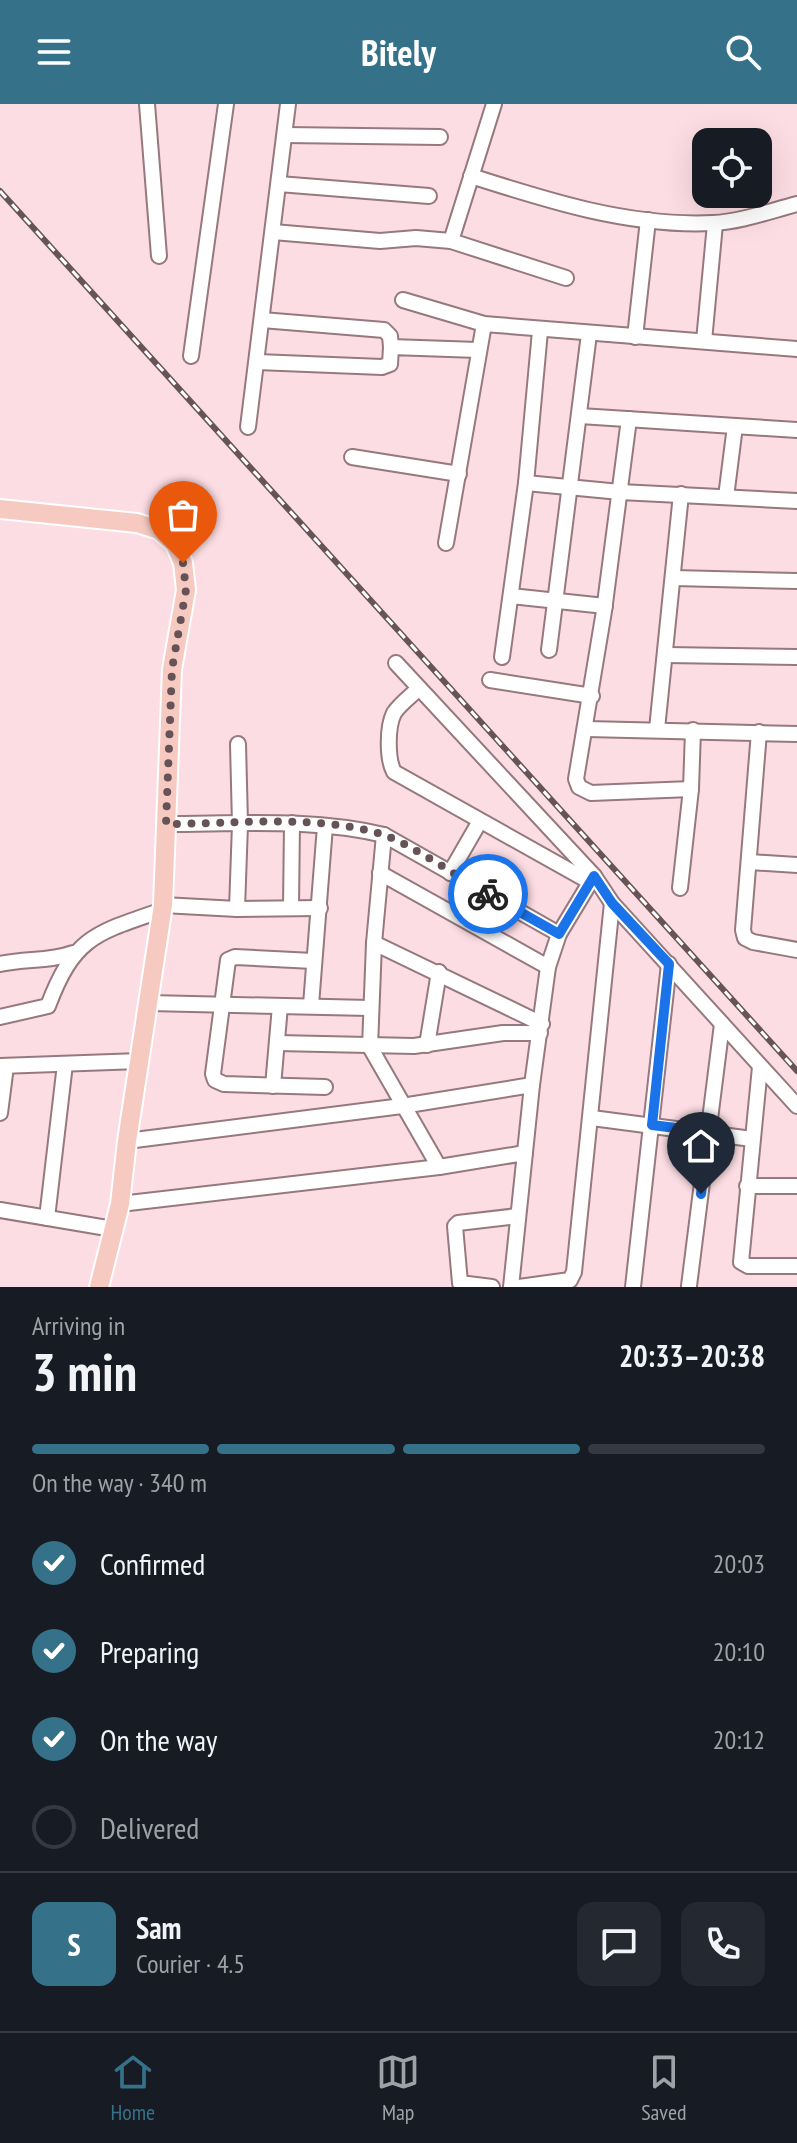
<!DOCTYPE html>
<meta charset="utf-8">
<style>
body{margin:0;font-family:"PT Sans Narrow",sans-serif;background:#242831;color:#f1f3f6;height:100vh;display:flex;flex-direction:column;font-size:30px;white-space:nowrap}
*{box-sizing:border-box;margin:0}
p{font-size:26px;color:#9ea1a6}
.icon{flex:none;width:44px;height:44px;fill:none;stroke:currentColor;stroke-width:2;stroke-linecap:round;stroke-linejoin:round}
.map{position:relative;height:1183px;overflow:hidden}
.sheet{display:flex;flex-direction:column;background:#171b24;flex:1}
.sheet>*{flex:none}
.buttons{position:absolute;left:692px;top:24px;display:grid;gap:16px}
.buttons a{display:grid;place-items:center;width:80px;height:80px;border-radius:16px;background:#171b24;box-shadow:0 8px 32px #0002;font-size:40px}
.pin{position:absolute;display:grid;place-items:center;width:68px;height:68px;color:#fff;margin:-82px -34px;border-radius:50% 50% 50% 0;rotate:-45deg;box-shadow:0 0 8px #0007}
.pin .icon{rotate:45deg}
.courier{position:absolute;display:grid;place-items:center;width:80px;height:80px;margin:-40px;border:6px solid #1a73e8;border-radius:50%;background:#fff;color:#222;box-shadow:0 2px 10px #0007}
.headline em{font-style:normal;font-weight:600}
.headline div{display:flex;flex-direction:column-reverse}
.headline{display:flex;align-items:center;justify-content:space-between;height:136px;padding:0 32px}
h1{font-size:52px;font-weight:600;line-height:60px}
.bar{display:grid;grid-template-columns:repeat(4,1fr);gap:12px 8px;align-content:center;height:96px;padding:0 32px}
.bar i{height:10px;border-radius:6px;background:#363941}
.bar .active{background:#357289}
.bar p{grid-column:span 4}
.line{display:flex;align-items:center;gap:20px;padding:0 32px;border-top:2px solid #363941}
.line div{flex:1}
.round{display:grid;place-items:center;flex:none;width:84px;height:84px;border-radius:16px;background:#242831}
ol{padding:0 32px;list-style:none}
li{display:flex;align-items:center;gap:24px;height:88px}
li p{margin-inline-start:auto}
li .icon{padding:8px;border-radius:50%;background:#357289;color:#fff;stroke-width:4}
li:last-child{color:#9ea1a6}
li i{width:44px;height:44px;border:4px solid #363941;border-radius:50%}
header{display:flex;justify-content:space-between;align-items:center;height:104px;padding:0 32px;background:#357289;color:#fff;font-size:36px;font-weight:600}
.dock{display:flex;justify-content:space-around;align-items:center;height:112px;border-top:2px solid #363941;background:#171b24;font-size:22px;color:#9ea1a6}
.dock a{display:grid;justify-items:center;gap:4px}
.dock .active{color:#357289}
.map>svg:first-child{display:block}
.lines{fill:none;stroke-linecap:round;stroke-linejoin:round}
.minor-casing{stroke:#95797e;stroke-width:18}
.major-casing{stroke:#fff;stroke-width:22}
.minor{stroke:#fff;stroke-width:14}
.major{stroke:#f6cac1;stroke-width:18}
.rail-casing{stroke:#665458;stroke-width:6}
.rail{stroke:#fff;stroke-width:3;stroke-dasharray:9;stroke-linecap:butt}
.done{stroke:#655357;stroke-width:8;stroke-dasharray:0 14.4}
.route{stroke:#1a73e8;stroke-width:10}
</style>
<header><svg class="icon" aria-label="menu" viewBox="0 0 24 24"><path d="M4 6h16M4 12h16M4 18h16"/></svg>Bitely<svg class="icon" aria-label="search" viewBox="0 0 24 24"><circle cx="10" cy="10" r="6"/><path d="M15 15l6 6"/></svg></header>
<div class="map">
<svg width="797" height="1183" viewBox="0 0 797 1183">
<rect width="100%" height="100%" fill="#fcdde3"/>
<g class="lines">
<g class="minor-casing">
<g id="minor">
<path d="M147 0 159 152"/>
<path d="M285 31 440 33"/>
<path d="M471 72C549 97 630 123 713 119 740 118 770 107 797 100"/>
<path d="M279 80 429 92"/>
<path d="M273 128 380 137 416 134 451 137 566 174"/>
<path d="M451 137 494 0"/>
<path d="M403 196 484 220 797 245"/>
<path d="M262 216 384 226 390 232 391 243"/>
<path d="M635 233 648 116"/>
<path d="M704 237 715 120"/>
<path d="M191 252 226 0"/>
<path d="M257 258 382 263 390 260 391 243 478 246"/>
<path d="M580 312 797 326"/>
<path d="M629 315 604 507 576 675 579 683 591 689 691 685"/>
<path d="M248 323 288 0"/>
<path d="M352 353 459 370"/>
<path d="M526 379 620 388 797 397"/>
<path d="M726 393 735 322"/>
<path d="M446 439 484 220"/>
<path d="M674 474 797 477"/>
<path d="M511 492 605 502"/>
<path d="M549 546 589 230"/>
<path d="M666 551 797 553"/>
<path d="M502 553 526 379 540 227"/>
<path d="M396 559 594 772 612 799 797 1002"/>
<path d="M490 576 592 592"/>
<path d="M418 585C411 592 400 600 394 609 387 623 387 655 394 668L590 778"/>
<path d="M587 625 797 630"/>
<path d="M657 625 681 390"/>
<path d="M759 628 743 826 745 834 753 838 797 846"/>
<path d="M166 720C238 720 312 714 384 731L559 830"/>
<path d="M384 731 374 839 370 943 439 1063"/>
<path d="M750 758 797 761"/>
<path d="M380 769 548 863"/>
<path d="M450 769 480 717"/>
<path d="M680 784 691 685 693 626"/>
<path d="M163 801 237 805 320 804"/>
<path d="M291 803 292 719"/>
<path d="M237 805 240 720 238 640"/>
<path d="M374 839 542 920"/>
<path d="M313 857 235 853 228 856 213 970 215 976 224 980 325 983"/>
<path d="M0 860C26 854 48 858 73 849"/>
<path d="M149 899 370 904"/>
<path d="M311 901 325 722"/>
<path d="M0 913 48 902C74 833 95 829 163 806"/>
<path d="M277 939 414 942 503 929H540"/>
<path d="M427 941 439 868"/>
<path d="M0 962 140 957"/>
<path d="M760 963 741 1158 748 1162H797"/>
<path d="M273 982 280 902"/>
<path d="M0 1009 6 962"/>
<path d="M592 1014 752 1035"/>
<path d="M127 1037 402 1002 532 981"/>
<path d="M747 1082H797"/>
<path d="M120 1100 439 1063 525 1049"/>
<path d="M0 1106 113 1125"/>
<path d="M47 1114 65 960"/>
<path d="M689 1182 722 920"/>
<path d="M492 1183 460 1179 455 1122 458 1119 518 1112"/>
<path d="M511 1183 532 981 548 863 559 830 594 772"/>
<path d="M519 1183 570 1176 574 1168 612 799"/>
<path d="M633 1183 669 860"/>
</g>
</g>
<g class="major-casing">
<path id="major" d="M0 405 137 419 159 426 175 440 183 459 186 486 172 565 163 801 127 1037 120 1100 99 1183"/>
</g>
<use href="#minor" class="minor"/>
<use href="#major" class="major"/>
<g class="rail-casing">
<path id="rail" d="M0 87 797 967"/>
</g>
<use href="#rail" class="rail"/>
</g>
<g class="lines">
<path class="done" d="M183 459 186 486 172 565 166 720C232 720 317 710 381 730 410 739 459 774 488 790"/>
<path class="route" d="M488 790 559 830 594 772 612 799 669 860 652 1021 708 1028 701 1090"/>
</g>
</svg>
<div class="buttons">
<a><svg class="icon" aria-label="locate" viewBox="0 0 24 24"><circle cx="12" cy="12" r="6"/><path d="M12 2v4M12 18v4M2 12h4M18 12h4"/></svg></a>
</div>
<div class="pin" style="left:183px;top:459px;background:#ea580c"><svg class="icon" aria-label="bag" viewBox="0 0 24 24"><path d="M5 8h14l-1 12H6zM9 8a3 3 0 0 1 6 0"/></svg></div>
<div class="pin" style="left:701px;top:1090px;background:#1f2937"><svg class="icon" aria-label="home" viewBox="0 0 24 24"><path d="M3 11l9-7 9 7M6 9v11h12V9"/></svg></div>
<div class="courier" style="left:488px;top:790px"><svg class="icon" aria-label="bike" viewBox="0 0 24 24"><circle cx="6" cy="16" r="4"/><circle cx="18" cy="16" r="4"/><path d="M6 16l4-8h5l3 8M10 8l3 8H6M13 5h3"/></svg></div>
</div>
<section class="sheet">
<div class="headline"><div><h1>3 min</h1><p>Arriving in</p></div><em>20:33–20:38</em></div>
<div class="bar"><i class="active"></i><i class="active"></i><i class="active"></i><i></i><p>On the way · 340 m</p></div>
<ol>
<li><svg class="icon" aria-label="check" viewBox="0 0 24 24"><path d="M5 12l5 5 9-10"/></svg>Confirmed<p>20:03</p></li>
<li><svg class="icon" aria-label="check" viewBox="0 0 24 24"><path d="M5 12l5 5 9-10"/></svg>Preparing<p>20:10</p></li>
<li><svg class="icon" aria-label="check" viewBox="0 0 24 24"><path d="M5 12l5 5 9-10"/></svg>On the way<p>20:12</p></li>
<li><i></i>Delivered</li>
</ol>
<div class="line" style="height:144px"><b class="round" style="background:#357289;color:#fff">S</b><div><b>Sam</b><p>Courier · 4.5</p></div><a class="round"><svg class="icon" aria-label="chat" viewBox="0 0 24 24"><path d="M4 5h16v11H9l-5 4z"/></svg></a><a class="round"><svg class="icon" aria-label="phone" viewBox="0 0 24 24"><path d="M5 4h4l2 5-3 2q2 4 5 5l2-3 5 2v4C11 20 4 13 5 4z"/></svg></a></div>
</section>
<nav class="dock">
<a class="active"><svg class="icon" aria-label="home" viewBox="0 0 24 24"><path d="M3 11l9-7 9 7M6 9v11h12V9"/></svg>Home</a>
<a><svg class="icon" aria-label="map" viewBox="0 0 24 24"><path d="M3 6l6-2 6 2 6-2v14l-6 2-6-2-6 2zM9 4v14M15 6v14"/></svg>Map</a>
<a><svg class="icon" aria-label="saved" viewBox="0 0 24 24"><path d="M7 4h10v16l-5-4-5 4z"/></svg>Saved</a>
</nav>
